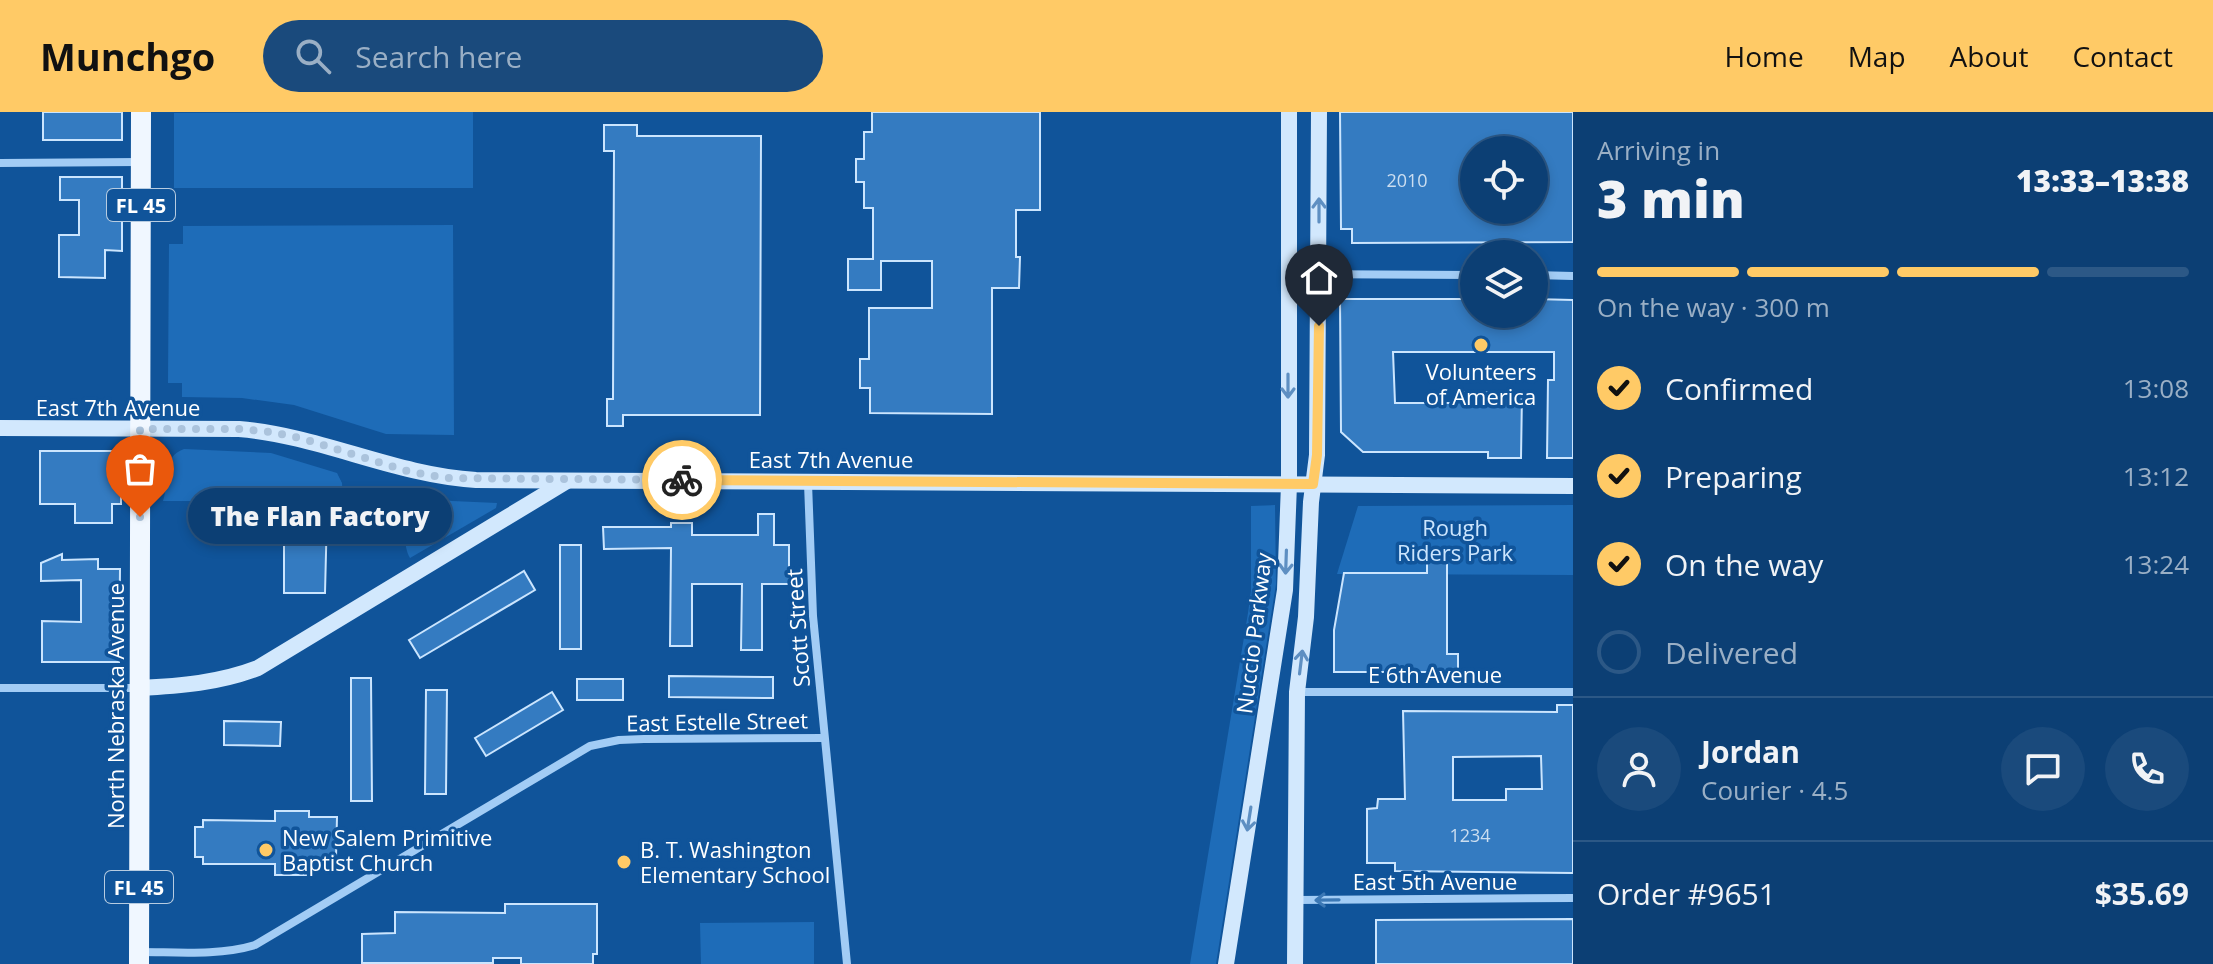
<!DOCTYPE html>
<meta charset="utf-8">
<style>
body{margin:0;font-family:"Open Sans",sans-serif;background:#1a4a7c;color:#f1f3f6;height:100vh;display:flex;flex-direction:column;font-size:30px;white-space:nowrap}
*{box-sizing:border-box;margin:0}
p{font-size:26px;color:#9aafc5}
.icon{flex:none;width:44px;height:44px;fill:none;stroke:currentColor;stroke-width:2;stroke-linecap:round;stroke-linejoin:round}
.map{position:relative;flex:1;overflow:hidden}
.sheet{display:flex;flex-direction:column;background:#0c3f74;width:640px}
.sheet>*{flex:none}
.controls{position:absolute;left:1460px;top:24px;display:grid;gap:16px}
.controls a{display:grid;place-items:center;width:88px;height:88px;border-radius:50%;background:#0c3f74;box-shadow:0 4px 12px #0003,0 0 0 2px #2c5886;font-size:40px}
.pin{position:absolute;display:grid;place-items:center;width:68px;height:68px;color:#fff;margin:-82px -34px;border-radius:50% 50% 50% 0;rotate:-45deg;box-shadow:0 0 8px #0007}
.pin .icon{rotate:45deg}
.courier{position:absolute;display:grid;place-items:center;width:80px;height:80px;margin:-40px;border:6px solid #ffca66;border-radius:50%;background:#fff;color:#222;box-shadow:0 2px 10px #0007}
.bubble{position:absolute;height:56px;border-radius:28px;background:#0c3f74;box-shadow:0 4px 12px #0003,0 0 0 2px #2c5886;font-size:26px;font-weight:800;line-height:56px;text-align:center}
.overview em{font-style:normal;font-weight:800}
.overview div{display:flex;flex-direction:column-reverse}
.overview{display:flex;align-items:center;justify-content:space-between;height:136px;padding:0 24px}
h1{font-size:52px;font-weight:800;line-height:60px}
.bar{display:grid;grid-template-columns:repeat(4,1fr);gap:12px 8px;align-content:center;height:96px;padding:0 24px}
.bar i{height:10px;border-radius:6px;background:#2c5886}
.bar .on{background:#ffca66}
.bar p{grid-column:span 4}
.line{display:flex;align-items:center;gap:20px;padding:0 24px;border-top:2px solid #2c5886}
.line div{flex:1}
.round{display:grid;place-items:center;flex:none;width:84px;height:84px;border-radius:42px;background:#1a4a7c}
ol{padding:0 24px;list-style:none}
li{display:flex;align-items:center;gap:24px;height:88px}
li p{margin-inline-start:auto}
li .icon{padding:8px;border-radius:50%;background:#ffca66;color:#111;stroke-width:4}
li:last-child{color:#9aafc5}
li i{width:44px;height:44px;border:4px solid #2c5886;border-radius:50%}
header{display:flex;align-items:center;gap:48px;box-sizing:border-box;height:112px;padding:0 40px;background:#ffca66;color:#111}
header strong{font-size:38px}
nav{display:flex;gap:44px;margin-inline-start:auto;font-size:28px}
.search{width:560px;height:72px;background:#1a4a7c;display:flex;align-items:center;gap:20px;box-sizing:border-box;padding:0 28px;border-radius:44px;color:#9aafc5;font-size:30px}
main{display:flex;flex:1;min-height:0}
.map>svg:first-child{display:block}
.green{fill:#1e6cb8}
.building{fill:#347bc1;stroke:#cbe5fe;stroke-width:2;fill-rule:evenodd}
.lines{fill:none;stroke-linecap:round;stroke-linejoin:round}
.street{stroke:#a2ccf5;stroke-width:8}
.secondary{stroke:#d2e8fd;stroke-width:16}
.primary{stroke:#f0f7ff;stroke-width:20}
.oneway{stroke:#5e8fc2}
.oneway2{stroke:#3c78b5}
.done{stroke:#abc3dc;stroke-width:8;stroke-dasharray:0 14.4}
.route{stroke:#ffca66;stroke-width:10}
.poi-dot{fill:#ffca66;stroke:#10549a;stroke-width:3}
.labels{text-anchor:middle;dominant-baseline:central;stroke-width:7;stroke-linejoin:round;paint-order:stroke}
.number-label{font-size:18px;fill:#ccdef0}
.shield{fill:#10549a;stroke:#b7cce1;stroke-width:2}
.shield-label{font-size:20px;font-weight:bold;fill:#fff}
.poi-label{font-size:22px;fill:#fff;stroke:#10549a;text-anchor:start}
.street-label{font-size:22px;fill:#fff;stroke:#10549a}
.park-label{font-size:22px;fill:#cbe5fe;stroke:#10549a}
</style>
<header>
<strong>Munchgo</strong>
<div class="search"><svg class="icon" aria-label="search" viewBox="0 0 24 24"><circle cx="10" cy="10" r="6"/><path d="M15 15l6 6"/></svg>Search here</div>
<nav><a>Home</a><a>Map</a><a>About</a><a>Contact</a></nav>
</header>
<main>
<div class="map">
<svg width="1573" height="852" viewBox="0 0 1573 852">
<rect width="100%" height="100%" fill="#10549a"/>
<g class="green">
<path d="M473 0V76H174V1Z"/>
<path d="M453 113 454 323 386 322 294 293 242 286 182 285V271H168L169 132H183V114Z"/>
<path d="M184 337 271 341 337 361 342 371 343 389H163C170 369 161 345 184 337Z"/>
<path d="M410 384 452 389 497 391 496 396 410 446C401 431 406 401 410 384Z"/>
<path d="M1275 393 1276 472 1216 852H1190L1248 501 1251 479V394Z"/>
<path d="M1573 393V463L1337 462 1358 394Z"/>
<path d="M814 810V852H701L700 811Z"/>
</g>
<g class="building">
<rect x="43" y="0" width="79" height="28"/>
<path d="M872 0H1040V98H1016V145H1020L1019 176H992V302L870 301V276H860V247H869V196H932V149H881V178H848V147H873V96H864V70H856V47H864V20H872Z"/>
<path d="M1340 0H1573V130L1352 131V117H1341ZM1474 38H1534V98H1474Z"/>
<path d="M604 13H637V24H761L760 303H623V314H607V287H613L614 39H604Z"/>
<path d="M60 65H122V139L105 138V166L59 165V123H79V88H60Z"/>
<path d="M1340 187H1474V202H1534V187L1573 188V346H1547L1548 268H1554V240H1393L1395 291H1455V280L1522 281 1521 346H1488V340H1363L1341 320Z"/>
<path d="M40 339H121V392H112V411H75V392H40Z"/>
<path d="M284 401H327L325 481H284Z"/>
<path d="M758 402H774V433H789V472H762V538H741L742 472H692V534H670L671 436 604 437 603 415H671V411H692V423H758Z"/>
<rect x="560" y="433" width="21" height="104"/>
<path d="M62 442V448L98 447V457H120L119 550H42V509L81 510V468L41 469V451Z"/>
<path d="M1427 447H1447V542H1458V560H1334V518L1344 461H1427Z"/>
<path d="M524 459 535 478 420 546 409 528Z"/>
<path d="M669 564 773 565V586L669 585Z"/>
<path d="M351 566H371L372 689H351Z"/>
<rect x="577" y="567" width="46" height="21"/>
<path d="M426 578H447L446 682H425Z"/>
<path d="M552 580 563 598 486 644 475 626Z"/>
<path d="M1557 593H1573V761L1395 759V751H1367V697L1377 696 1378 687H1405L1403 599 1557 600ZM1541 644 1542 677H1506V688H1453V645Z"/>
<path d="M224 609 281 610 280 634 224 633Z"/>
<path d="M275 699H309V705H337L336 746H329V752H322V758H310V763H275V752H203V745H195V715H203V708L275 709Z"/>
<path d="M505 792H597V842H593V852H521V846H493V851H362V822L395 821V800L505 801Z"/>
<path d="M1573 807V852H1376V808Z"/>
</g>
<g class="lines">
<g class="street">
<path d="M0 51 139 50"/>
<path d="M1288 162 1474 163"/>
<path d="M1534 163 1573 164"/>
<path d="M808 371 813 504 847 852"/>
<path d="M0 576H139"/>
<path d="M1298 580H1573"/>
<path d="M1297 788 1573 786"/>
<path d="M140 840C177 840 218 844 255 833L590 634 619 628 644 627 824 626"/>
</g>
<g class="secondary">
<path d="M0 316 239 317C321 324 394 363 476 368L1573 374"/>
<path d="M139 576C180 574 219 571 258 556L567 369"/>
<path d="M1226 852 1285 478 1289 372V0"/>
<path d="M1295 852 1297 580 1306 505 1311 390 1317 343 1319 0"/>
</g>
<path class="primary" d="M139 852 141 0"/>
</g>
<defs><path id="oneway-shaft" d="M-6 0H5M1.5-3L5.5 0L1.5 3" fill="none" stroke-width="1.6" stroke-linecap="round" stroke-linejoin="round" transform="scale(2)"/></defs>
<g class="oneway">
<use href="#oneway-shaft" transform="translate(1319 98) rotate(-90)"/>
<use href="#oneway-shaft" transform="translate(1288 274) rotate(90)"/>
<use href="#oneway-shaft" transform="translate(1286 450) rotate(92)"/>
<use href="#oneway-shaft" transform="translate(1301 550) rotate(-83)"/>
<use href="#oneway-shaft" transform="translate(1249 707) rotate(99)"/>
</g>
<use class="oneway2" href="#oneway-shaft" transform="translate(1327 788) rotate(179)"/>
<g class="lines">
<path class="done" d="M140 405V317H239L271 320 304 327 407 359 446 366 682 368"/>
<path class="route" d="M682 368 1313 372 1317 343 1319 214"/>
</g>
<g class="poi-dot">
<circle cx="1481" cy="233" r="8"/>
<circle cx="266" cy="738" r="8"/>
<circle cx="624" cy="750" r="8"/>
</g>
<g class="labels">
<g class="number-label">
<text x="1407" y="68">2010</text>
<text x="1470" y="723">1234</text>
</g>
<g class="shield">
<rect x="107" y="77" width="68" height="32" rx="6"/>
<rect x="105" y="759" width="68" height="32" rx="6"/>
</g>
<g class="shield-label">
<text x="141" y="93">FL 45</text>
<text x="139" y="775">FL 45</text>
</g>
<g class="poi-label">
<text x="1481" y="259" text-anchor="middle">Volunteers<tspan x="1481" dy="25">of America</tspan></text>
<text x="282" y="725">New Salem Primitive<tspan x="282" dy="25">Baptist Church</tspan></text>
<text x="640" y="737">B. T. Washington<tspan x="640" dy="25">Elementary School</tspan></text>
</g>
<g class="street-label">
<text x="118" y="295">East 7th Avenue</text>
<text x="831" y="347">East 7th Avenue</text>
<text transform="translate(797 516) rotate(-94)">Scott Street</text>
<text transform="translate(1253 521) rotate(-83)">Nuccio Parkway</text>
<text x="1435" y="562">E 6th Avenue</text>
<text transform="translate(115 594) rotate(-90)">North Nebraska Avenue</text>
<text transform="translate(717 609) rotate(-1)">East Estelle Street</text>
<text x="1435" y="769">East 5th Avenue</text>
</g>
<g class="park-label">
<text x="1455" y="415">Rough<tspan x="1455" dy="25">Riders Park</tspan></text>
</g>
</g>
</svg>
<div class="controls">
<a><svg class="icon" aria-label="locate" viewBox="0 0 24 24"><circle cx="12" cy="12" r="6"/><path d="M12 2v4M12 18v4M2 12h4M18 12h4"/></svg></a>
<a><svg class="icon" aria-label="layers" viewBox="0 0 24 24"><path d="M12 4l9 5-9 5-9-5zM3 14l9 5 9-5"/></svg></a>
</div>
<div class="pin" style="left:140px;top:405px;background:#ea580c"><svg class="icon" aria-label="bag" viewBox="0 0 24 24"><path d="M5 8h14l-1 12H6zM9 8a3 3 0 0 1 6 0"/></svg></div>
<div class="pin" style="left:1319px;top:214px;background:#1f2937"><svg class="icon" aria-label="home" viewBox="0 0 24 24"><path d="M3 11l9-7 9 7M6 9v11h12V9"/></svg></div>
<div class="courier" style="left:682px;top:368px"><svg class="icon" aria-label="bike" viewBox="0 0 24 24"><circle cx="6" cy="16" r="4"/><circle cx="18" cy="16" r="4"/><path d="M6 16l4-8h5l3 8M10 8l3 8H6M13 5h3"/></svg></div>
<div class="bubble" style="left:188px;top:376px;width:264px">The Flan Factory</div>
</div>
<section class="sheet">
<div class="overview"><div><h1>3 min</h1><p>Arriving in</p></div><em>13:33–13:38</em></div>
<div class="bar"><i class="on"></i><i class="on"></i><i class="on"></i><i></i><p>On the way · 300 m</p></div>
<ol>
<li><svg class="icon" aria-label="check" viewBox="0 0 24 24"><path d="M5 12l5 5 9-10"/></svg>Confirmed<p>13:08</p></li>
<li><svg class="icon" aria-label="check" viewBox="0 0 24 24"><path d="M5 12l5 5 9-10"/></svg>Preparing<p>13:12</p></li>
<li><svg class="icon" aria-label="check" viewBox="0 0 24 24"><path d="M5 12l5 5 9-10"/></svg>On the way<p>13:24</p></li>
<li><i></i>Delivered</li>
</ol>
<div class="line" style="height:144px"><a class="round"><svg class="icon" aria-label="person" viewBox="0 0 24 24"><circle cx="12" cy="8" r="4"/><path d="M4 21q1-7 8-7t8 7"/></svg></a><div><b>Jordan</b><p>Courier · 4.5</p></div><a class="round"><svg class="icon" aria-label="chat" viewBox="0 0 24 24"><path d="M4 5h16v11H9l-5 4z"/></svg></a><a class="round"><svg class="icon" aria-label="phone" viewBox="0 0 24 24"><path d="M5 4h4l2 5-3 2q2 4 5 5l2-3 5 2v4C11 20 4 13 5 4z"/></svg></a></div>
<div class="line" style="height:104px"><div>Order #9651</div><b>$35.69</b></div>
</section>
</main>
